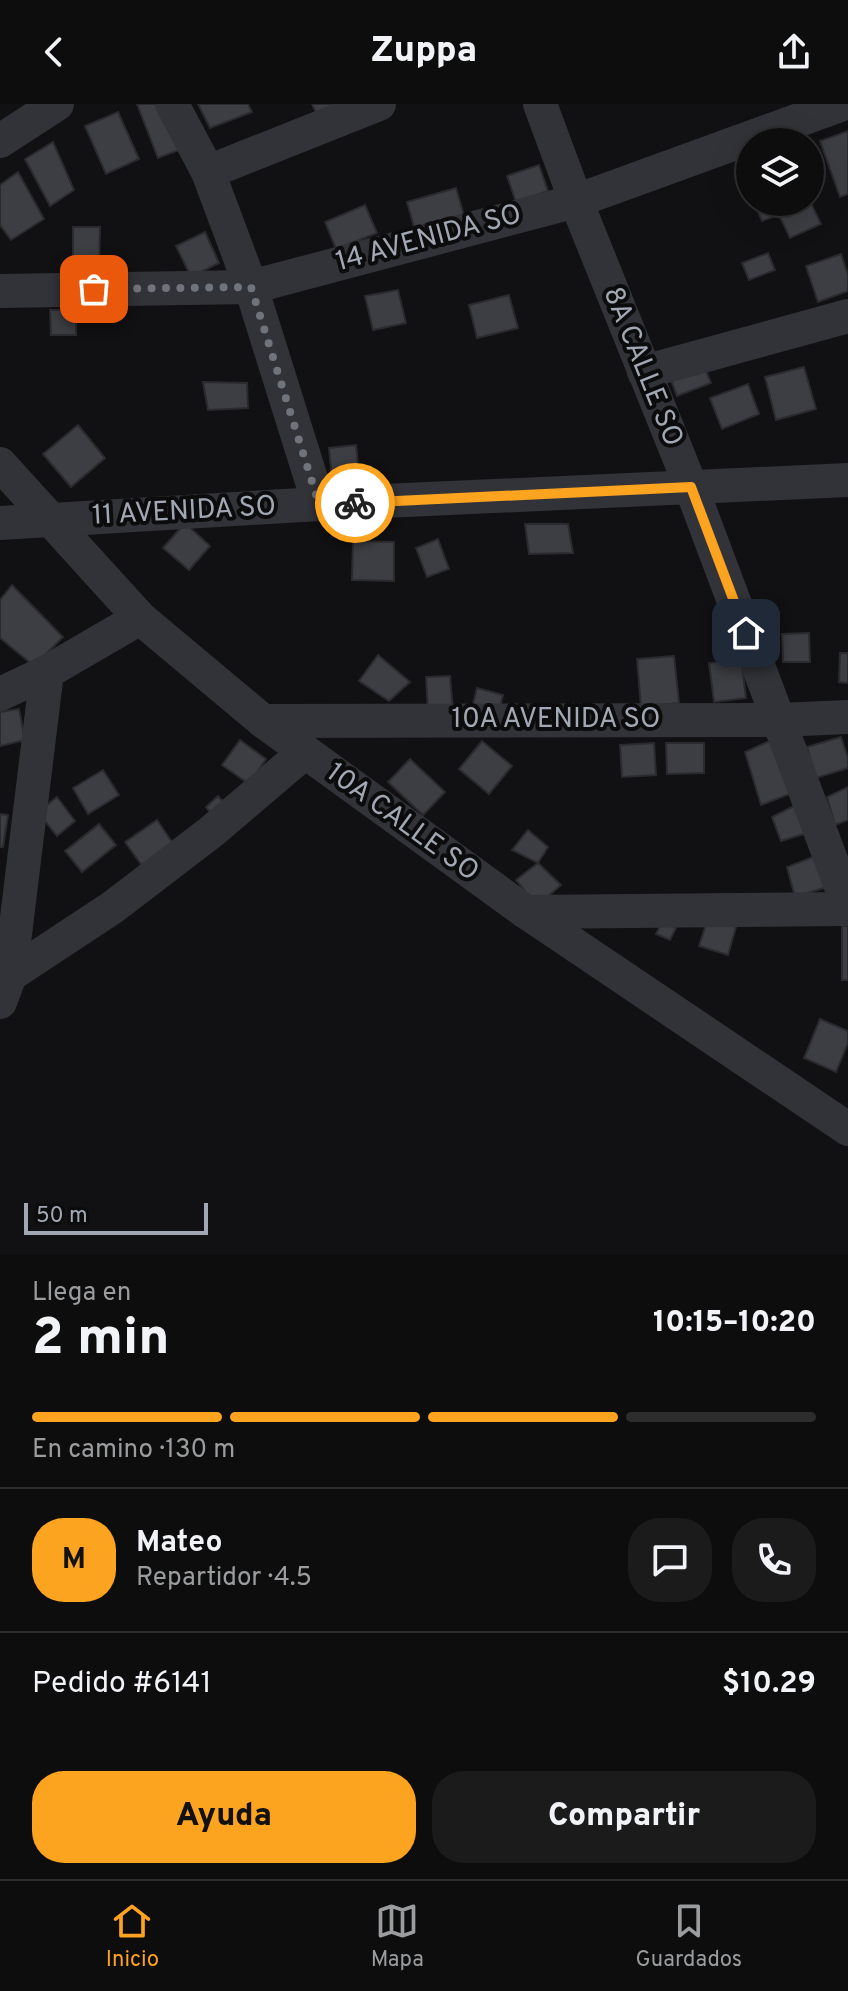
<!DOCTYPE html>
<html lang="es">
<meta charset="utf-8">
<style>
body{margin:0;font-family:Overpass,sans-serif;background:#1b1b1c;color:#f1f3f6;height:100vh;display:flex;flex-direction:column;font-size:30px;white-space:nowrap}
*{box-sizing:border-box;margin:0}
p{font-size:26px;color:#9a9c9e}
.icon{flex:none;width:44px;height:44px;fill:none;stroke:currentColor;stroke-width:2;stroke-linecap:round;stroke-linejoin:round}
.map{position:relative;height:1151px;overflow:hidden}
.sheet{display:flex;flex-direction:column;background:#0d0d0e;flex:1}
.sheet>*{flex:none}
.buttons{position:absolute;left:736px;top:24px;display:grid;gap:16px}
.buttons a{display:grid;place-items:center;width:88px;height:88px;border-radius:50%;background:#0d0d0e;box-shadow:0 8px 32px #0002,0 0 0 2px #2d2d2e;font-size:40px}
.scale{position:absolute;left:24px;bottom:20px;width:184px;box-sizing:border-box;padding-left:8px;border:4px solid #a1a8b4;border-top:0;font-size:22px;line-height:28px;white-space:nowrap;color:#a1a8b4;-webkit-text-stroke:6px #0c0c0d;paint-order:stroke}
.pin{position:absolute;display:grid;place-items:center;width:68px;height:68px;color:#fff;margin:-34px;border-radius:16px;box-shadow:0 4px 12px #0006}
.courier{position:absolute;display:grid;place-items:center;width:80px;height:80px;margin:-40px;border:6px solid #fca31f;border-radius:50%;background:#fff;color:#222;box-shadow:0 2px 10px #0007}
.overview em{font-style:normal;font-weight:800}
.overview div{display:flex;flex-direction:column-reverse}
.overview{display:flex;align-items:center;justify-content:space-between;height:136px;padding:0 32px}
h1{font-size:52px;font-weight:800;line-height:60px}
.bar{display:grid;grid-template-columns:repeat(4,1fr);gap:12px 8px;align-content:center;height:96px;padding:0 32px}
.bar i{height:10px;border-radius:6px;background:#2d2d2e}
.bar .active{background:#fca31f}
.bar p{grid-column:span 4}
.line{display:flex;align-items:center;gap:20px;padding:0 32px;border-top:2px solid #2d2d2e}
.line div{flex:1}
.round{display:grid;place-items:center;flex:none;width:84px;height:84px;border-radius:32px;background:#1b1b1c}
.cta{display:flex;gap:16px;margin-top:auto;padding:16px 32px}
.cta a{flex:1;height:92px;border-radius:32px;background:#fca31f;color:#111;font-size:32px;font-weight:800;line-height:92px;text-align:center}
.cta a+a{background:#1b1b1c;color:#f1f3f6}
header{display:flex;justify-content:space-between;align-items:center;height:104px;padding:0 32px;background:#0d0d0e;font-size:36px;font-weight:800}
.menu{display:flex;justify-content:space-around;align-items:center;height:112px;border-top:2px solid #2d2d2e;background:#0d0d0e;font-size:22px;color:#9a9c9e}
.menu a{display:grid;justify-items:center;gap:4px}
.menu .active{color:#fca31f}
.map>svg:first-child{display:block}
.building{fill:#3d3e43;stroke:#2b2b2f;stroke-width:2}
.lines{fill:none;stroke-linecap:round;stroke-linejoin:round}
.minor{stroke:#323338;stroke-width:34}
.done{stroke:#6f737c;stroke-width:8;stroke-dasharray:0 14.4}
.route{stroke:#fca31f;stroke-width:10}
.labels{text-anchor:middle;dominant-baseline:central;stroke-width:8;stroke-linejoin:round;paint-order:stroke}
.street-label{font-size:28px;fill:#a1a8b4;stroke:#0c0c0d}
</style>
<header><svg class="icon" aria-label="back" viewBox="0 0 24 24"><path d="M15 5l-7 7 7 7"/></svg>Zuppa<svg class="icon" aria-label="share" viewBox="0 0 24 24"><path d="M12 15V3M7 8l5-5 5 5M5 13v7h14v-7"/></svg></header>
<div class="map">
<svg width="848" height="1151" viewBox="0 0 848 1151">
<rect width="100%" height="100%" fill="#111113"/>
<g class="building">
<path d="M137 0H162L179 46 158 54Z"/>
<path d="M198 0H248L252 8 210 24Z"/>
<path d="M312 0H340L317 11Z"/>
<path d="M118 8 139 55 106 70 85 22Z"/>
<path d="M848 27V90L840 93 820 37Z"/>
<path d="M53 38 74 86 50 102 25 55Z"/>
<path d="M748 56 750 60V89L737 61Z"/>
<path d="M539 61 548 87 516 98 507 72Z"/>
<path d="M18 68 44 115 11 136 0 121V81Z"/>
<path d="M456 84 465 115 416 130 407 98Z"/>
<path d="M810 97 821 120 790 134 773 98Z"/>
<path d="M754 98H767L773 113 762 117Z"/>
<path d="M365 101 377 129 336 145 325 118Z"/>
<path d="M73 123H100L99 164H73Z"/>
<path d="M205 128 219 159 191 173 176 142Z"/>
<path d="M768 149 775 166 749 176 742 159Z"/>
<path d="M841 150 848 171V187L818 198 806 162Z"/>
<path d="M398 186 406 219 373 226 365 192Z"/>
<path d="M509 191 518 224 477 234 469 201Z"/>
<path d="M50 206H76V231H51Z"/>
<path d="M702 257 711 279 677 292 669 270Z"/>
<path d="M804 263 816 305 776 316 765 273Z"/>
<path d="M203 278 247 279 248 304 208 306Z"/>
<path d="M748 280 759 310 722 325 710 294Z"/>
<path d="M78 321 105 354 71 383 43 350Z"/>
<path d="M356 341 359 372 332 374 329 344Z"/>
<path d="M185 419 210 442 189 466 163 444Z"/>
<path d="M525 420H568L573 449 529 450Z"/>
<path d="M438 435 449 465 427 473 416 444Z"/>
<path d="M353 437 394 438V477L352 476Z"/>
<path d="M12 481 63 533 34 562 0 534V496Z"/>
<path d="M809 529 810 558H783L782 530Z"/>
<path d="M840 549H848V579L839 578Z"/>
<path d="M378 551 410 578 389 597 359 577Z"/>
<path d="M674 552 679 599 641 603 637 555Z"/>
<path d="M741 555 746 594 714 598 709 559Z"/>
<path d="M450 572 453 607 428 608 426 573Z"/>
<path d="M477 584 503 591 498 611 472 604Z"/>
<path d="M19 605 25 636 0 642V608Z"/>
<path d="M841 633 848 654V664L816 674 807 643Z"/>
<path d="M776 634 795 688 761 701 745 648Z"/>
<path d="M240 636 266 655 249 680 222 661Z"/>
<path d="M482 637 512 662 489 690 459 665Z"/>
<path d="M654 639 656 671 622 673 620 641Z"/>
<path d="M666 639H704V669L667 670Z"/>
<path d="M410 655 445 688 423 711 388 678Z"/>
<path d="M103 666 119 691 88 710 73 684Z"/>
<path d="M848 683V716L835 721 827 693Z"/>
<path d="M218 692 227 702 214 713 206 703Z"/>
<path d="M57 693 75 717 57 732 38 708Z"/>
<path d="M798 700 807 729 781 737 772 713Z"/>
<path d="M0 710 8 711 3 743H0Z"/>
<path d="M157 716 174 741 143 763 125 738Z"/>
<path d="M99 720 116 741 82 768 65 747Z"/>
<path d="M528 726 548 743 538 759 512 746Z"/>
<path d="M818 751 830 782 795 793 787 763Z"/>
<path d="M538 759 561 781 537 802 516 776Z"/>
<path d="M708 814 736 823 728 851 699 842Z"/>
<path d="M662 818 676 824 670 836 656 830Z"/>
<rect x="842" y="822" width="6" height="54"/>
<path d="M820 915 848 927V939L836 968 804 954Z"/>
</g>
<g class="lines">
<g class="minor">
<path d="M172 0 208 68 251 183 319 400"/>
<path d="M540 0 576 97 691 383 848 801"/>
<path d="M0 37 57 0"/>
<path d="M208 68 379 0"/>
<path d="M0 187 251 183 576 97 843 0"/>
<path d="M644 268 848 212"/>
<path d="M0 360 140 514 263 617 526 808 848 1025"/>
<path d="M0 419 319 400 848 376"/>
<path d="M0 590 47 568 140 514"/>
<path d="M263 617 780 616 848 613"/>
<path d="M526 808 848 805"/>
<path d="M10 871 113 803 211 728 305 648"/>
<path d="M0 898 10 871 47 568"/>
</g>
</g>
<g class="lines">
<path class="done" d="M94 185 251 183 319 400 355 399"/>
<path class="route" d="M355 399 691 383 746 529"/>
</g>
<g class="labels">
<g class="street-label">
<text transform="translate(429 135) rotate(-15)">14 AVENIDA SO</text>
<text transform="translate(642 263) rotate(68)">8A CALLE SO</text>
<text transform="translate(184 408) rotate(-3)">11 AVENIDA SO</text>
<text x="556" y="616">10A AVENIDA SO</text>
<text transform="translate(402 719) rotate(36)">10A CALLE SO</text>
</g>
</g>
</svg>
<div class="buttons">
<a><svg class="icon" aria-label="layers" viewBox="0 0 24 24"><path d="M12 4l9 5-9 5-9-5zM3 14l9 5 9-5"/></svg></a>
</div>
<div class="scale">50 m</div>
<div class="pin" style="left:94px;top:185px;background:#ea580c"><svg class="icon" aria-label="bag" viewBox="0 0 24 24"><path d="M5 8h14l-1 12H6zM9 8a3 3 0 0 1 6 0"/></svg></div>
<div class="pin" style="left:746px;top:529px;background:#1f2937"><svg class="icon" aria-label="home" viewBox="0 0 24 24"><path d="M3 11l9-7 9 7M6 9v11h12V9"/></svg></div>
<div class="courier" style="left:355px;top:399px"><svg class="icon" aria-label="bike" viewBox="0 0 24 24"><circle cx="6" cy="16" r="4"/><circle cx="18" cy="16" r="4"/><path d="M6 16l4-8h5l3 8M10 8l3 8H6M13 5h3"/></svg></div>
</div>
<section class="sheet">
<div class="overview"><div><h1>2 min</h1><p>Llega en</p></div><em>10:15–10:20</em></div>
<div class="bar"><i class="active"></i><i class="active"></i><i class="active"></i><i></i><p>En camino · 130 m</p></div>
<div class="line" style="height:144px"><b class="round" style="background:#fca31f;color:#111">M</b><div><b>Mateo</b><p>Repartidor · 4.5</p></div><a class="round"><svg class="icon" aria-label="chat" viewBox="0 0 24 24"><path d="M4 5h16v11H9l-5 4z"/></svg></a><a class="round"><svg class="icon" aria-label="phone" viewBox="0 0 24 24"><path d="M5 4h4l2 5-3 2q2 4 5 5l2-3 5 2v4C11 20 4 13 5 4z"/></svg></a></div>
<div class="line" style="height:104px"><div>Pedido #6141</div><b>$10.29</b></div>
<div class="cta"><a>Ayuda</a><a>Compartir</a></div>
</section>
<nav class="menu">
<a class="active"><svg class="icon" aria-label="home" viewBox="0 0 24 24"><path d="M3 11l9-7 9 7M6 9v11h12V9"/></svg>Inicio</a>
<a><svg class="icon" aria-label="map" viewBox="0 0 24 24"><path d="M3 6l6-2 6 2 6-2v14l-6 2-6-2-6 2zM9 4v14M15 6v14"/></svg>Mapa</a>
<a><svg class="icon" aria-label="saved" viewBox="0 0 24 24"><path d="M7 4h10v16l-5-4-5 4z"/></svg>Guardados</a>
</nav>
